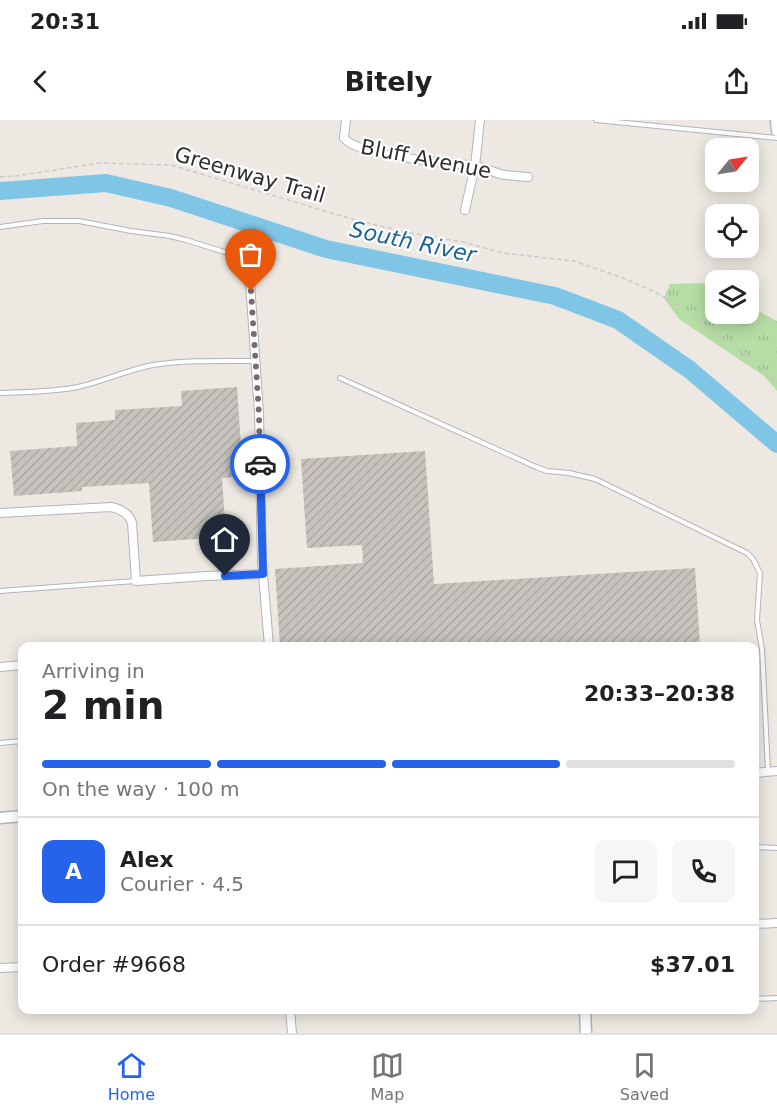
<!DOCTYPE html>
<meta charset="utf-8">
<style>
body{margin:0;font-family:"DejaVu Sans",sans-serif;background:#f6f6f6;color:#202124;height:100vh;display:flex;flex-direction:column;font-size:22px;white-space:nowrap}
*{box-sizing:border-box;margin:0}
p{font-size:20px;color:#757577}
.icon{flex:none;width:33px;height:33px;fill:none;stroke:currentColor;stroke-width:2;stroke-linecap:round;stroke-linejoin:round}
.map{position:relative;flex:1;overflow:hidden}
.panel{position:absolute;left:18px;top:522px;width:741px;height:372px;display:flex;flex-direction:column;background:#fff;border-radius:12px;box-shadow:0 3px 15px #0003}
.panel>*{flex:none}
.needle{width:39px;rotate:60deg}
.buttons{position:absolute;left:705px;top:18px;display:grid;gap:12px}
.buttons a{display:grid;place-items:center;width:54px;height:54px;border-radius:12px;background:#fff;box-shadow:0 3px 15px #0003;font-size:30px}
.pin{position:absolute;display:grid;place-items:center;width:51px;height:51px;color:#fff;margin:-62px -26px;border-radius:50% 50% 50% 0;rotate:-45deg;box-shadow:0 0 6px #0007}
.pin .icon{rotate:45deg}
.courier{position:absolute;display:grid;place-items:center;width:60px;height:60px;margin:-30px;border:4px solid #2563eb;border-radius:50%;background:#fff;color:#222;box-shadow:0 2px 8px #0007}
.headline em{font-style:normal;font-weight:700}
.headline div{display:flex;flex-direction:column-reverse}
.headline{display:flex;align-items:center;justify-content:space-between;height:102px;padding:0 24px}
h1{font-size:39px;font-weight:700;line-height:45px}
.bar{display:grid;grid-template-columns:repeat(4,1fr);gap:9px 6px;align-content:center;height:72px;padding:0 24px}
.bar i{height:8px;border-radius:4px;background:#e0e0e0}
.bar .selected{background:#2563eb}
.bar p{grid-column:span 4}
.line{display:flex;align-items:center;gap:15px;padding:0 24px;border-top:2px solid #e0e0e0}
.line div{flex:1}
.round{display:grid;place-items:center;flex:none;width:63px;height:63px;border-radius:12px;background:#f6f6f6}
.status{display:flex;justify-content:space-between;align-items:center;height:42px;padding:0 30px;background:#fff;direction:ltr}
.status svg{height:16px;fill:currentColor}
header{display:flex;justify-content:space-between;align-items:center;height:78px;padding:0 24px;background:#fff;font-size:27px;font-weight:700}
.tab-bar{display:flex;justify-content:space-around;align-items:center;height:84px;border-top:2px solid #e0e0e0;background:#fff;font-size:16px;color:#757577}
.tab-bar a{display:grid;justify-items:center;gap:3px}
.tab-bar .selected{color:#2563eb}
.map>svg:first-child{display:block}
.park{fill:url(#park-tufts)}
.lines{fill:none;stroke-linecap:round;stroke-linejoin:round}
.river{stroke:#7fc5e5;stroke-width:18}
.building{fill:url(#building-hatch)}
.lane-casing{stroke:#b2b3bc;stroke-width:6}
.street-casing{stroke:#b2b3bc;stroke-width:10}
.secondary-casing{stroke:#b2b3bc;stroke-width:13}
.path{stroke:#c9c9c9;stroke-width:1.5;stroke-dasharray:4.5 3;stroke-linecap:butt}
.lane{stroke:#fff;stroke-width:4}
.street{stroke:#fff;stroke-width:8}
.secondary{stroke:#fff;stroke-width:10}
.done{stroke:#716f6d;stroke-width:6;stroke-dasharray:0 10.8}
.route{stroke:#2563eb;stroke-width:8}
.labels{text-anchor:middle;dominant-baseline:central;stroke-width:4.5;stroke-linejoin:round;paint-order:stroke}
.street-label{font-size:21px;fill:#2e2e2e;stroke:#fff}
.water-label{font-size:22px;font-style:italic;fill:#1a6595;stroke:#fff}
</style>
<div class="status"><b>20:31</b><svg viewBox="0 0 49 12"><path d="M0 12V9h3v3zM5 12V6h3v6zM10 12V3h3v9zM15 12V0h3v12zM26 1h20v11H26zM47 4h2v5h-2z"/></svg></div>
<header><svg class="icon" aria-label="back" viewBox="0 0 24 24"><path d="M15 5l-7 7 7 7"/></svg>Bitely<svg class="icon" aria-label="share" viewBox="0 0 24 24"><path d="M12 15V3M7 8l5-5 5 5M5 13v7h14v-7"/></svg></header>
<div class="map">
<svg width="777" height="913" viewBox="0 0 777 913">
<defs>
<pattern id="park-tufts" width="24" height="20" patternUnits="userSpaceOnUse" patternTransform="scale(1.5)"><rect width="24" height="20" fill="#b5dea4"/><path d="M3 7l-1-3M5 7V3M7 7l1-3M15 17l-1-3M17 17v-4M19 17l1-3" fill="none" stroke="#9cbf8e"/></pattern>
<pattern id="building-hatch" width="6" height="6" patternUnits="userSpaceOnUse" patternTransform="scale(1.5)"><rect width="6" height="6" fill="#c6c3bd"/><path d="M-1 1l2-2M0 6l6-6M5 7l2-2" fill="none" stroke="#aaa8a3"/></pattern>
</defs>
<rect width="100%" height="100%" fill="#ede9e2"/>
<path class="park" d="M703 163 715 169 716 194H748L749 186 777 201V271L764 256 679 199 664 178 670 164Z"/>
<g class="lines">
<path class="river" d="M0 71 106 63 171 78 326 129 555 176 618 200 690 250 777 324"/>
</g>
<g class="building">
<path d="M237 267 243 356 222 358 226 417 153 422 149 363 82 367V371L14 376 10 331 77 326 76 303 115 300V290L182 286 181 271Z"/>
<path d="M425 331 434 464 695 448 700 526H280L275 449 363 443 362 425 307 428 301 339Z"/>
</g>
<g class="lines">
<g class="lane-casing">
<g id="lane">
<path d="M596 0 777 18"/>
<path d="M0 107 43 101H79L131 111 170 116 186 120 234 135 243 141 249 148"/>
<path d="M340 258 536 347 547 351 569 353 595 359 747 433 753 439 760 453 757 500 762 529 768 651"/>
<path d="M0 273C26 272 52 272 78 267 104 261 127 250 153 245 187 240 221 241 255 241"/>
<path d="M0 471 135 461"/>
<path d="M0 623 22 621"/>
<path d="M754 727 777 728"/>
<path d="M754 879 777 878"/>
</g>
</g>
<g class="street-casing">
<g id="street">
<path d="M346 0 344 18C359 37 447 42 474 46 483 47 491 51 500 54 509 56 519 56 528 57"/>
<path d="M465 90 475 46 480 0"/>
<path d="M249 148 259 293 262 443 269 526"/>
<path d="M0 393 111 387C121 389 129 393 132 403L136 461 206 456 263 454"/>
<path d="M0 547 22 545"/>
<path d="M754 653 777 651"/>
<path d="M754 804 777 803"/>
<path d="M0 848 22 847"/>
<path d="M290 890 292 913"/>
</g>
</g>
<g class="secondary-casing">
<g id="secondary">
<path d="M776 0 777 11"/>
<path d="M0 698 22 696"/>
<path d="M585 890 586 913"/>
</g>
</g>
<path class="path" d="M0 57 16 56 100 43 171 45 355 100 405 112 463 122 503 133 574 141 623 158 655 172 683 188 713 210 763 248 777 262"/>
<use href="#lane" class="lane"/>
<use href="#street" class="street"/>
<use href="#secondary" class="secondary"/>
</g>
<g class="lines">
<path class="done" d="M251 171 259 294 260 344"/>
<path class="route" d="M225 456 263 454 260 344"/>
</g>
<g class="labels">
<g class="street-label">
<text transform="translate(426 39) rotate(11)">Bluff Avenue</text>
<text transform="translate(250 55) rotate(16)">Greenway Trail</text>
</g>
<g class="water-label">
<text transform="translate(413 122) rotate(12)">South River</text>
</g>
</g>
</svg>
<div class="buttons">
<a><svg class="needle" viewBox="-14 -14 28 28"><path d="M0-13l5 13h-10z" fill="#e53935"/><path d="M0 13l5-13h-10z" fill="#757577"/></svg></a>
<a><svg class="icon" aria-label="locate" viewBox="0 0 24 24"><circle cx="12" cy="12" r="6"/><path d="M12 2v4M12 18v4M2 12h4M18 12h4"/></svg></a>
<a><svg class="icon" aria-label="layers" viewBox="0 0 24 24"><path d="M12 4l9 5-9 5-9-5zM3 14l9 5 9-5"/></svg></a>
</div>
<div class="pin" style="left:251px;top:171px;background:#ea580c"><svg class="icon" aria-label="bag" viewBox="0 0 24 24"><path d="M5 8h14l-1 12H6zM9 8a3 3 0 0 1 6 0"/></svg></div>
<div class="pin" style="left:225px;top:456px;background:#1f2937"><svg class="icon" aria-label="home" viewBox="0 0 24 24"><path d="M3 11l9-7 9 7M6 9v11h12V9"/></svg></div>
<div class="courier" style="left:260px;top:344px"><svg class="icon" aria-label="car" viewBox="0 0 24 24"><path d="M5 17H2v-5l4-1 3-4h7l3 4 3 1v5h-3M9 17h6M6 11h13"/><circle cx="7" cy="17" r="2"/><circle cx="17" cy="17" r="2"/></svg></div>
<section class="panel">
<div class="headline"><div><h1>2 min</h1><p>Arriving in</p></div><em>20:33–20:38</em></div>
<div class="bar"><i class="selected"></i><i class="selected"></i><i class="selected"></i><i></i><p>On the way · 100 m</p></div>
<div class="line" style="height:108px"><b class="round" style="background:#2563eb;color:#fff">A</b><div><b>Alex</b><p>Courier · 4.5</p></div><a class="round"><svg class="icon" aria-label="chat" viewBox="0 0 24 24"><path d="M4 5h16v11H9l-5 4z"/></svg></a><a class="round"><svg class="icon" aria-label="phone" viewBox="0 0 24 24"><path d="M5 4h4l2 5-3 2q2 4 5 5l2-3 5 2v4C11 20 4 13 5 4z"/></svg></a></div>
<div class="line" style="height:78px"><div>Order #9668</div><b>$37.01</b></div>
</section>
</div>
<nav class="tab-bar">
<a class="selected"><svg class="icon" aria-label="home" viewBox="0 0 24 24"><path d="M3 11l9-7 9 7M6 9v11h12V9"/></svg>Home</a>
<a><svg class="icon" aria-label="map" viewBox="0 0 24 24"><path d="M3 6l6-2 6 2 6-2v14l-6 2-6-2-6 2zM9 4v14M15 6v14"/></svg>Map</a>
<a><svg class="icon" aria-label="saved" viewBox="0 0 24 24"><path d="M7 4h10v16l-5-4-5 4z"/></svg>Saved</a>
</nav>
